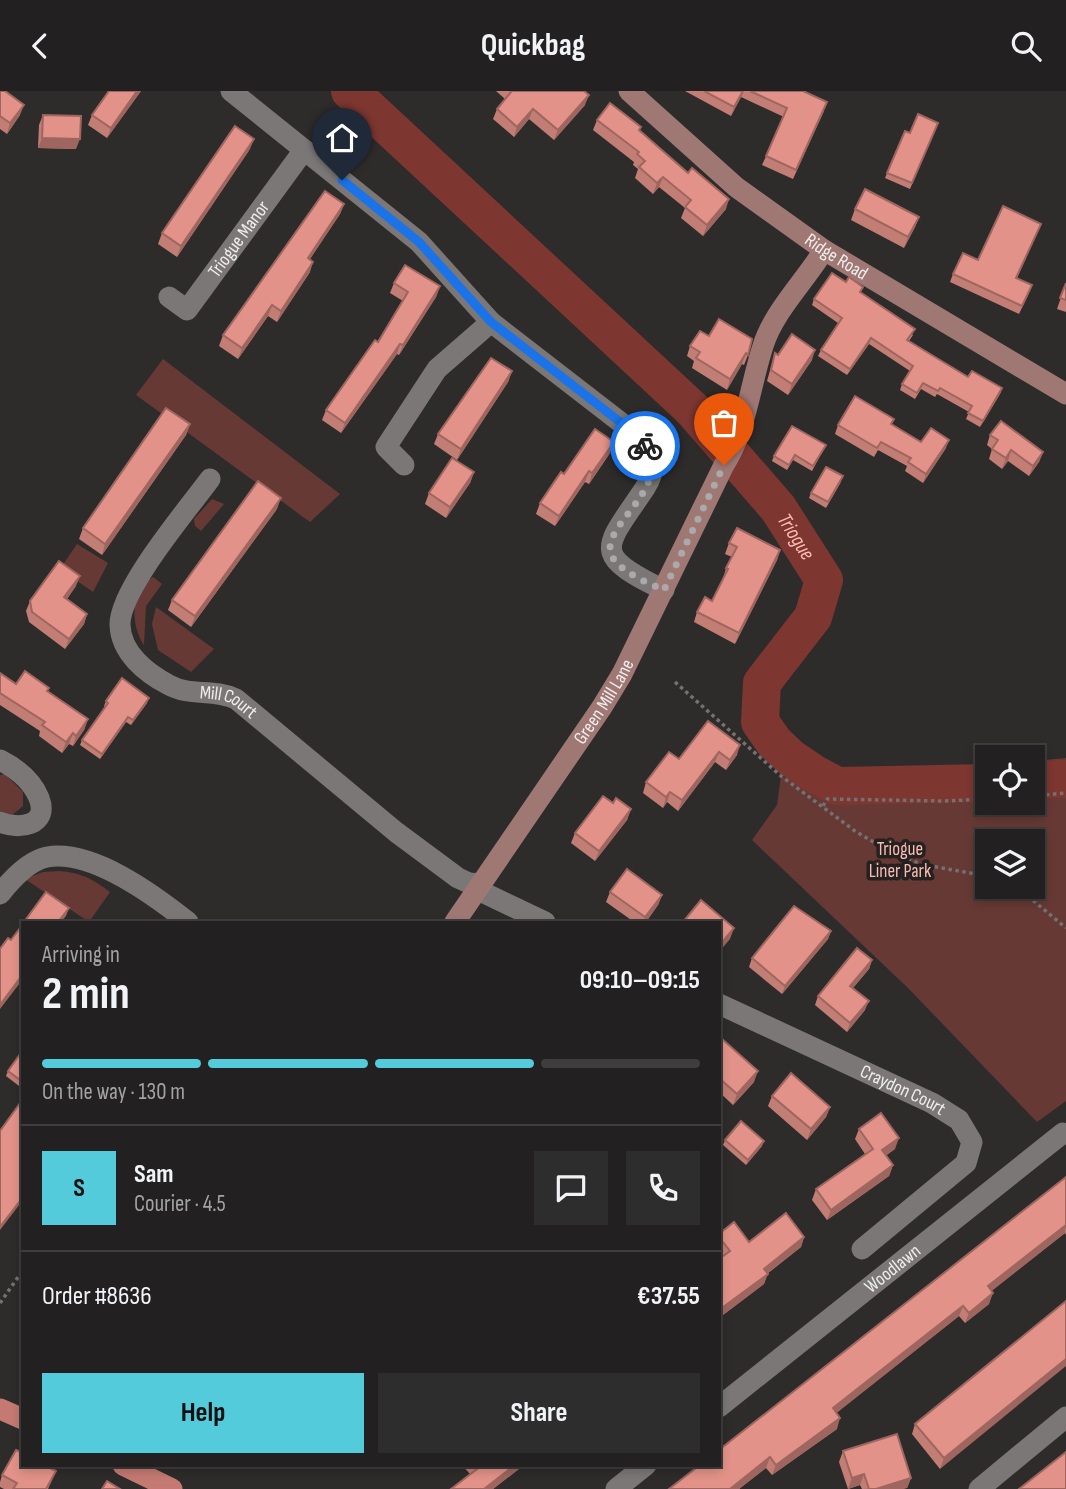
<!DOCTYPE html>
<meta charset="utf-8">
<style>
body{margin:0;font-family:"Sofia Sans Condensed",sans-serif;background:#2e2d2d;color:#f1f3f6;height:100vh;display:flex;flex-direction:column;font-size:26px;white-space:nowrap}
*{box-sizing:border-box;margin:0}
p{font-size:23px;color:#a2a3a5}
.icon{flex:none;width:38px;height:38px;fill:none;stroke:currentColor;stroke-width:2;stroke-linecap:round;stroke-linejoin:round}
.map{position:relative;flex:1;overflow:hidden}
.drawer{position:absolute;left:21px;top:830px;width:700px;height:546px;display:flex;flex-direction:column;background:#222020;border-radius:0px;box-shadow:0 4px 10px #0003,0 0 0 2px #3f3e3e}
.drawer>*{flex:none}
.fabs{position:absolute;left:975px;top:654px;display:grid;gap:14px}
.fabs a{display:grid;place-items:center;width:70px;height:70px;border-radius:0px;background:#222020;box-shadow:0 4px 10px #0003,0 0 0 2px #3f3e3e;font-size:35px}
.pin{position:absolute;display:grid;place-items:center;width:60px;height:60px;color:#fff;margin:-72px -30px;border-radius:50% 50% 50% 0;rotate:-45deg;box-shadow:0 0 7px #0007}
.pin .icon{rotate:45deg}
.courier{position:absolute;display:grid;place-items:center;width:70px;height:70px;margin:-35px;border:5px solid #1a73e8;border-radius:50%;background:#fff;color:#222;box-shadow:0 2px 9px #0007}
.headline em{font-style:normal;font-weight:700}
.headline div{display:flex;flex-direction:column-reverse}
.headline{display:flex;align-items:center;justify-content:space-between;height:119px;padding:0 21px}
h1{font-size:46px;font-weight:700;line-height:52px}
.bar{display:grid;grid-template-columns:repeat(4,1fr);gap:10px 7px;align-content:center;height:84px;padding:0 21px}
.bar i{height:9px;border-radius:5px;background:#3f3e3e}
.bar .selected{background:#53cbdb}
.bar p{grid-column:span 4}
.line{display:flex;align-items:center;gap:18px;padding:0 21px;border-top:2px solid #3f3e3e}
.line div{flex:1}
.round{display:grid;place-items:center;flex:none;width:74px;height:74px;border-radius:0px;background:#2e2d2d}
.cta{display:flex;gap:14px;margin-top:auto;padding:14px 21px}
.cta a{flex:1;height:80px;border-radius:0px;background:#53cbdb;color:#111;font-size:28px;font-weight:700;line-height:80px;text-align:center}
.cta a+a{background:#2e2d2d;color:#f1f3f6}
header{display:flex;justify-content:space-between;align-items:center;height:91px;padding:0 21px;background:#222020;font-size:32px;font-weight:700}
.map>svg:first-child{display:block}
.green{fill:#673934;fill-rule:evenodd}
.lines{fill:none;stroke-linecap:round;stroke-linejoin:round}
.river{stroke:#7d3630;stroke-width:38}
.path{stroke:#737171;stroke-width:3.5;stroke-dasharray:3.5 3.5;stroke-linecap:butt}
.street{stroke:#7a7776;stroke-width:21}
.secondary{stroke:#9f7874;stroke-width:21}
.primary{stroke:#c47a72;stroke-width:21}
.wall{fill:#c27e75}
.shaded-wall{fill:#9e665f}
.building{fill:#e29288;stroke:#9e665f;stroke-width:2}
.done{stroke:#aba9a9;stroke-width:7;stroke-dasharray:0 12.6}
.route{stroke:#1a73e8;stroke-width:9}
.labels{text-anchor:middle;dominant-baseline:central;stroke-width:7;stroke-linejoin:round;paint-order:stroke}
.street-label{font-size:19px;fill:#efeded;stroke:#242121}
.park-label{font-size:19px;fill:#fcbbb2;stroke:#242121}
.water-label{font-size:21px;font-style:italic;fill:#fdbbb2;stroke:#242121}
</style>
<header><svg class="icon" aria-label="back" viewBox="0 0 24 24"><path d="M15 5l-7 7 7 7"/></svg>Quickbag<svg class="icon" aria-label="search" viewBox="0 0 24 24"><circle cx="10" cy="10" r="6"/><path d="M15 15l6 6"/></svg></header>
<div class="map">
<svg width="1066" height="1398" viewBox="0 0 1066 1398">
<rect width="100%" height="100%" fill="#2e2b2b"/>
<g class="green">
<path d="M163 268 340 403 310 431 136 304Z"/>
<path d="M212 408 224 413 201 440 195 435 194 428Z"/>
<path d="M77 453 108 472 93 501 60 478Z"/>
<path d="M153 486 162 493 146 515 144 554C131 535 129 499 153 486Z"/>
<path d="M156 516 214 558 191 581 158 559 152 533Z"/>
<path d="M1066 667V1010L1037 1031 908 897 752 749 777 714 781 685 809 694 840 686 987 674V712H1032L1033 670ZM987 751H1032V796H987Z"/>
<path d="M5 683 23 701V715L12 724 0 720V684Z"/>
<path d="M59 780C80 781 93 788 110 801L89 831 25 788 43 781Z"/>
</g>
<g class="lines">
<g class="river">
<path id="s1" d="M350 0 692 318 778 417 824 489 813 526 762 592 760 631 774 651 791 667 813 682 837 695 987 692"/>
<path d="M1032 689 1066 688"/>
</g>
<g class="path">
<path d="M675 591 781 685 855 740 897 765 925 774 987 785"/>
<path d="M1032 705 1066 702"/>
<path d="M823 715 827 708 944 710 987 708"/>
<path d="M1017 796 1066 837"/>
<path d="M0 1212 23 1179"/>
</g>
<g class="street">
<path d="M231 0 419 151 491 231 637 344C641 350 650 359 652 366 655 377 650 389 645 397 605 457 589 463 664 499"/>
<path id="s2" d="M169 206 187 219 304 59"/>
<path d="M404 374 386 356 437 278 491 231"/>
<path id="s3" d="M210 388C188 418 119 499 120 534 121 562 146 582 169 594 191 606 213 597 236 608L396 741 458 787 469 792 482 793"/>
<path d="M0 669C16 677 32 690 39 707 50 735 18 739 0 731"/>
<path d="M478 799 545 831"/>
<path d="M0 803C11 789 28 770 47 766 92 758 154 804 188 831"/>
<path id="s4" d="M719 913 932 1012 959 1029 972 1051 966 1072 862 1158"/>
<path id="s5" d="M719 1316 1063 1042 1066 1043"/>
<path d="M616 1398 646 1374"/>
<path d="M979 1398 1066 1326"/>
</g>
<g class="secondary">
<path id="s6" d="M629 0 736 96 824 159 1066 303"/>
<path id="s7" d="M455 831 602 616 622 583 724 374C746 340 750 295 763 255 774 220 805 190 824 159"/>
</g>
<g class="primary">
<path d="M0 1318 23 1328"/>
<path d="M123 1374 172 1398"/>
</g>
</g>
<g class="wall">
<path d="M0 0 20 24 7 43 0 38Z"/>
<path d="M141 0 107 47 88 34 92 24Z"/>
<path d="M496 0H584L585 14 554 49 529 28 514 46 493 28 497 18 505 8Z"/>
<path d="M685 0H803L824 20 793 88 762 74 784 26 741 6 731 25Z"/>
<path d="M43 24 76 58 38 57 39 34Z"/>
<path d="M597 29 640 40 726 118 703 145 681 127 685 117 659 96 653 103 635 87 638 78 633 74 634 71 593 39Z"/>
<path d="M938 32 910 98 885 87 905 40 910 42Z"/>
<path d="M250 58 177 166 158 153 162 142Z"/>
<path d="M344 113 340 123 310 168V181L277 231 268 225 238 268 219 255 223 244Z"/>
<path d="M855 118 919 126 915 136 904 157 851 129Z"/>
<path d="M1041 133 1017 187 1029 202 1019 223 950 191 953 183Z"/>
<path d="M846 191 861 202 913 244 909 250 968 286 1002 297 1000 303 980 336 966 328 969 321 937 303 935 306 921 298 915 308 900 299 902 293 910 280 869 253 847 284 818 265 821 259 838 232 812 214 814 208Z"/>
<path d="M394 192 440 195 436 206 399 264 397 263 341 342 322 329 326 319 378 251 403 210 390 202Z"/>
<path d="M1066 192V221L1057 218Z"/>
<path d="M709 245 748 264 744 274 742 273 727 299 692 277 694 270 687 265 690 255Z"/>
<path d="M775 262 778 264 812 269 788 304 767 290Z"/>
<path d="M512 280 508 291 457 369 434 353 438 343Z"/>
<path d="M190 333 186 344 102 464 79 448 83 437Z"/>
<path d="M892 333 921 351 946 357 923 392 905 380 907 375 878 359 874 366 835 343 838 334Z"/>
<path d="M990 344 1043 361 1039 371 1029 385 1008 370 1002 378 989 368 992 358 987 354Z"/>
<path d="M826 354 812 380 793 369 787 379 772 370 774 365Z"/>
<path d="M610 362 589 393 585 391 555 435 536 423 540 412 564 383Z"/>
<path d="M474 381 470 392 446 427 425 413 429 402Z"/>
<path d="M841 391 826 417 809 407 811 402Z"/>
<path d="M277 418 191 536 168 519 172 509Z"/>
<path d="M729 452 780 459 777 469 735 553 694 531 697 521 712 510 723 488 726 477 732 466 725 463Z"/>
<path d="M76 495 67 508 87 523 84 533 65 558 29 531 26 520 30 510Z"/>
<path d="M0 582 16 593 48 600 88 628 84 639 73 655 69 653 62 662 39 645 40 640 0 614Z"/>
<path d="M106 610 147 612 131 634 126 631 100 668 80 654 82 649 105 616 104 615Z"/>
<path d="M708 630 737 664 726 679 715 671 678 720 667 711 663 717 643 702 646 691 679 668Z"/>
<path d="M613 712 631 718 627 729 595 770 571 752 575 742Z"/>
<path d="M610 801 662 804 658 814 646 831H634L606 811Z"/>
<path d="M831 840 828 848 782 903 749 876 752 867Z"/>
<path d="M872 869 869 878 853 897 865 919 847 941 815 914 818 905Z"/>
<path d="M719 951 754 991 733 1014 719 1001Z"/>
<path d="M23 959V998L6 985 8 980Z"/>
<path d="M772 1005 830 1016 826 1026 807 1049 768 1015Z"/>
<path d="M859 1038 895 1058 886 1064 893 1074 889 1085 827 1129 812 1109 816 1098 865 1063 855 1048Z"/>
<path d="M725 1049 762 1055 746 1074 723 1054Z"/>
<path d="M1066 1086V1144L1065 1142 991 1200 989 1213 965 1232 959 1225 836 1322 837 1338 772 1384 766 1377 739 1398H669Z"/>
<path d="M719 1143 749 1151 804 1146 801 1156 767 1183 764 1193 719 1227V1168L722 1165 719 1161Z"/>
<path d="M1066 1210 940 1378 912 1343 915 1333Z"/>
<path d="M843 1360 911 1387 907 1397 862 1398 860 1394 848 1398 839 1371Z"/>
<path d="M462 1374H524L493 1398H451L470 1383Z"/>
<path d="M56 1380 48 1398H4L0 1396V1391L2 1384Z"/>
</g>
<g class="shaded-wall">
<path d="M137 0H141L107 47 111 37Z"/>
<path d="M744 0 741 6 731 25 734 16Z"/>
<path d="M589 4 585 14 554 49 558 39Z"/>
<path d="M24 14 20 24 7 43 10 32Z"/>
<path d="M533 18 529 28 514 46 517 36Z"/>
<path d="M42 47 80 48 76 58 38 57Z"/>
<path d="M254 48 250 58 177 166 181 155Z"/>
<path d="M663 86 659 96 653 103 657 92Z"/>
<path d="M729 108 726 118 703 145 707 134Z"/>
<path d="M344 113 340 123 304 177 308 167Z"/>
<path d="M919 126 915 136 904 157 908 146Z"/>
<path d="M313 171 310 181 277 231 281 220Z"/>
<path d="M440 195 436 206 399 264 403 254Z"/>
<path d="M272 214 268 225 238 268 242 257Z"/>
<path d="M871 247 869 253 847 284 850 278Z"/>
<path d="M400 253 397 263 341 342 345 332Z"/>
<path d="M815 259 812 269 788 304 792 293Z"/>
<path d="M746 262 742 273 727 299 730 288Z"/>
<path d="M512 280 508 291 457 369 461 358Z"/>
<path d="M1002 297 1000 303 980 336 983 330Z"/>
<path d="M190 333 186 344 102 464 105 453Z"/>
<path d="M949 349 946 357 923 392 926 383Z"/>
<path d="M614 351 610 362 589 393 592 382Z"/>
<path d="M1011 359 1008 370 1002 378 1006 367Z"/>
<path d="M1043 361 1039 371 1029 385 1033 375Z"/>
<path d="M589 380 585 391 555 435 559 425Z"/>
<path d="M474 381 470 392 446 427 450 416Z"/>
<path d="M281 407 277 418 191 536 195 525Z"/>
<path d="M780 459 777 469 735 553 739 542Z"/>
<path d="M80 485 76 495 60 517 64 506Z"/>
<path d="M87 523 84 533 65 558 69 548Z"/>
<path d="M149 607 147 612 131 634 133 629Z"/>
<path d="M128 626 126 631 100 668 102 663Z"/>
<path d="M88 628 84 639 73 655 76 645Z"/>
<path d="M73 642 69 653 62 662 66 651Z"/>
<path d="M740 654 737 664 726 679 730 669Z"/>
<path d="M719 661 715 671 678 720 682 709Z"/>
<path d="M670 701 667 711 663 717 666 706Z"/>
<path d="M631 718 627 729 595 770 599 760Z"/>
<path d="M662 804 658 814 646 831H643L645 826Z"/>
<path d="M69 817 66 825 61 831H58Z"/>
<path d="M734 837 730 848 719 861V855Z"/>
<path d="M831 840 828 848 782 903 785 895Z"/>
<path d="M872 869 869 878 847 904 850 895Z"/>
<path d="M23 883V888L0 918V914Z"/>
<path d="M869 910 865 919 847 941 850 932Z"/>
<path d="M758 980 754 991 733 1014 737 1003Z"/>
<path d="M830 1016 826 1026 807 1049 811 1038Z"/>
<path d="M899 1047 895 1058 879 1070 882 1059Z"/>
<path d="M764 1050 762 1055 746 1074 748 1069Z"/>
<path d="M893 1074 889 1085 827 1129 831 1119Z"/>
<path d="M23 1106V1109L0 1139V1136Z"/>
<path d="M1066 1134 1065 1142 984 1206 988 1195Z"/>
<path d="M804 1146 801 1156 760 1188 764 1178Z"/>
<path d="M768 1183 764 1193 719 1227V1219Z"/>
<path d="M993 1202 989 1213 965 1232 969 1222Z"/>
<path d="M963 1215 959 1225 829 1328 833 1317Z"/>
<path d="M1066 1268V1275L940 1378 944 1367Z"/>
<path d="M840 1327 837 1338 772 1384 776 1374Z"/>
<path d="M770 1366 766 1377 739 1398H730Z"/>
<path d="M515 1374H524L493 1398H484Z"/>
<path d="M864 1383 860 1394 848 1398 852 1387Z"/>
<path d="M911 1387 907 1397 904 1398H876Z"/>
</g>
<g class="building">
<path d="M0 0H5L24 14 10 32 0 25Z"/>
<path d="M109 0H137L111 37 92 24Z"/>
<path d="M510 0H584L589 4 558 39 533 18 517 36 497 18 511 1Z"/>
<path d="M704 0H743L734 16Z"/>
<path d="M750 0H803L827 11 796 79 766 65 787 17Z"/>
<path d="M610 12 641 36 639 39 688 82 692 77 729 108 707 134 685 116 691 109 663 86 657 92 639 76 645 70 637 63 639 61 597 29Z"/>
<path d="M918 23 938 32 912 92 887 82 905 40 910 42Z"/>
<path d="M43 24 81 25 80 48 42 47Z"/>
<path d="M235 35 254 48 181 155 162 142Z"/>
<path d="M865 98 919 126 908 146 855 118Z"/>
<path d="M325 100 344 113 308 167 313 171 281 220 272 214 242 257 223 244Z"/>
<path d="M1003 115 1041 133 1016 187 1032 194 1022 215 953 183 963 162 978 169Z"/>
<path d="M405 174 440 195 403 254 400 253 345 332 326 319 375 249 378 251 408 201 394 192Z"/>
<path d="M832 182 846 191 849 186 863 196 860 201 915 238 907 249 968 286 972 280 1002 297 983 330 968 322 972 315 940 297 938 300 923 292 917 302 902 293 913 275 871 247 850 278 821 259 842 227 814 208Z"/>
<path d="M1066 192V209L1060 207Z"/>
<path d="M719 228 752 248 748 264 746 262 730 288 696 267 700 261 690 255 700 240 709 245Z"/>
<path d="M792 243 815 259 792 293 771 279 775 262 778 264Z"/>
<path d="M491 267 512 280 461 358 438 343Z"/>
<path d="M855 305 894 328 891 333 921 351 931 337 949 349 926 383 908 371 911 367 881 351 877 357 838 334Z"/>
<path d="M166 317 190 333 105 453 83 437Z"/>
<path d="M1001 330 1043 361 1033 375 1011 359 1006 367 992 358 998 349 990 344Z"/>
<path d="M792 335 826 354 813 375 795 364 789 374 774 365Z"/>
<path d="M595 338 614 351 592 382 589 380 559 425 540 412 561 381 564 383Z"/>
<path d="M452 367 474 381 450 416 429 402Z"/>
<path d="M826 376 843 385 828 411 811 402Z"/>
<path d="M258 390 281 407 195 525 172 509Z"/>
<path d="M737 437 780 459 739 542 697 521 705 506 712 510 728 478 726 477 737 456 729 452Z"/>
<path d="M59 470 80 485 64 506 87 523 69 548 32 521 30 510Z"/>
<path d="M25 580 49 597 47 600 88 628 76 645 73 642 66 651 42 634 45 631 0 602V582L16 593Z"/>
<path d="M122 587 149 607 133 629 128 626 102 663 82 649 108 612 106 610Z"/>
<path d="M708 630 740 654 730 669 719 661 682 709 670 701 666 706 646 691 669 661 679 668Z"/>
<path d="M603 705 613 712 616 707 631 718 599 760 575 742Z"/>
<path d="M627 778 662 804 645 826 610 801Z"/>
<path d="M46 801 69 817 58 831H24Z"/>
<path d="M701 809 734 837 719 855V831H683Z"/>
<path d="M794 815 831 840 785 895 752 867Z"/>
<path d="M23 833V883L0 914V858L8 847 11 849Z"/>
<path d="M857 857 872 869 850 895 869 910 850 932 818 905Z"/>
<path d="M722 948 758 980 737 1003 719 987V951Z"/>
<path d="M23 959V991L8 980Z"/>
<path d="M791 982 830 1016 811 1038 772 1005Z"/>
<path d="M23 1008V1106L0 1136V1040Z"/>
<path d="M881 1022 899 1047 882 1059 893 1074 831 1119 816 1098 873 1058 859 1038Z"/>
<path d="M741 1030 764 1050 748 1069 725 1049Z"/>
<path d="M1066 1086V1134L988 1195 993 1202 969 1222 963 1215 833 1317 840 1327 776 1374 770 1366 730 1398H669L700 1374H719V1359Z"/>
<path d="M786 1122 804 1146 764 1178 768 1183 719 1219V1168L730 1160 719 1146V1143L734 1131 749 1151Z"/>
<path d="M1066 1210V1268L944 1367 915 1333Z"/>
<path d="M897 1343 911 1387 876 1398H869L864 1383 852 1387 843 1360Z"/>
<path d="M16 1359 23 1362V1374H44L56 1380 46 1398H13L17 1392 2 1384Z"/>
<path d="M1066 1361V1398H1019Z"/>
<path d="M474 1374H515L484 1398H451L477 1378Z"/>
<path d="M107 1390 120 1398H102Z"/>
</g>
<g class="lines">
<path class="done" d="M645 355C674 400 594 437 613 467 623 482 648 492 664 499L724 374"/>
<path class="route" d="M342 89 419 151 491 231 637 344 645 355"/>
</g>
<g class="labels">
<g class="street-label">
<text stroke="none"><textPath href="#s2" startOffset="110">Triogue Manor</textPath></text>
<text stroke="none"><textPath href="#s6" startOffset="266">Ridge Road</textPath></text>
<text stroke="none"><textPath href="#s7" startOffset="266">Green Mill Lane</textPath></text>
<text stroke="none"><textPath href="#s3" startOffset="317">Mill Court</textPath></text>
<text stroke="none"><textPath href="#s4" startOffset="203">Craydon Court</textPath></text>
<text stroke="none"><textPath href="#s5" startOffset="222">Woodlawn</textPath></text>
</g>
<g class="park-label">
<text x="900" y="758">Triogue<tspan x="900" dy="22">Liner Park</tspan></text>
</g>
<g class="water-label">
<text stroke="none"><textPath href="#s1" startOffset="632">Triogue</textPath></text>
</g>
</g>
</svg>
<div class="fabs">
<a><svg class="icon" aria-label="locate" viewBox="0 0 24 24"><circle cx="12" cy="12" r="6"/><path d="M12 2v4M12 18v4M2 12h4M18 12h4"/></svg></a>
<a><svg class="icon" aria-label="layers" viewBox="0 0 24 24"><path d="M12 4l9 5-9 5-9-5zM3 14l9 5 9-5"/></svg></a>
</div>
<div class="pin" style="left:724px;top:374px;background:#ea580c"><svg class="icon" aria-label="bag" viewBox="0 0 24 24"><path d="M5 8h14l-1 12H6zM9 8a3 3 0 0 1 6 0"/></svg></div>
<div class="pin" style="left:342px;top:89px;background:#1f2937"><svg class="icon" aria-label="home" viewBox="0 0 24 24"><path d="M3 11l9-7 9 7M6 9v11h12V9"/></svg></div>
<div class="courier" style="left:645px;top:355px"><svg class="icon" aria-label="bike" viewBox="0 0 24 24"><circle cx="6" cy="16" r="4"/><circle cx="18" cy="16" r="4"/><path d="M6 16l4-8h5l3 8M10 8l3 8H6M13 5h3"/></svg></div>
<section class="drawer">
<div class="headline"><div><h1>2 min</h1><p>Arriving in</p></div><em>09:10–09:15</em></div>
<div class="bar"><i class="selected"></i><i class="selected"></i><i class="selected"></i><i></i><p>On the way · 130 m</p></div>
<div class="line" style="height:126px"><b class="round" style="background:#53cbdb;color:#111">S</b><div><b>Sam</b><p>Courier · 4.5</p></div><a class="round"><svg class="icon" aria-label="chat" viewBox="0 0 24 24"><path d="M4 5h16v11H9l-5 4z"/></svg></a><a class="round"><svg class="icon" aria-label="phone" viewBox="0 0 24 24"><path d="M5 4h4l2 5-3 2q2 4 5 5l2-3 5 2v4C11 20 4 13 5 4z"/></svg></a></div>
<div class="line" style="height:91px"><div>Order #8636</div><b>€37.55</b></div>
<div class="cta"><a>Help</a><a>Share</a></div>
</section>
</div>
